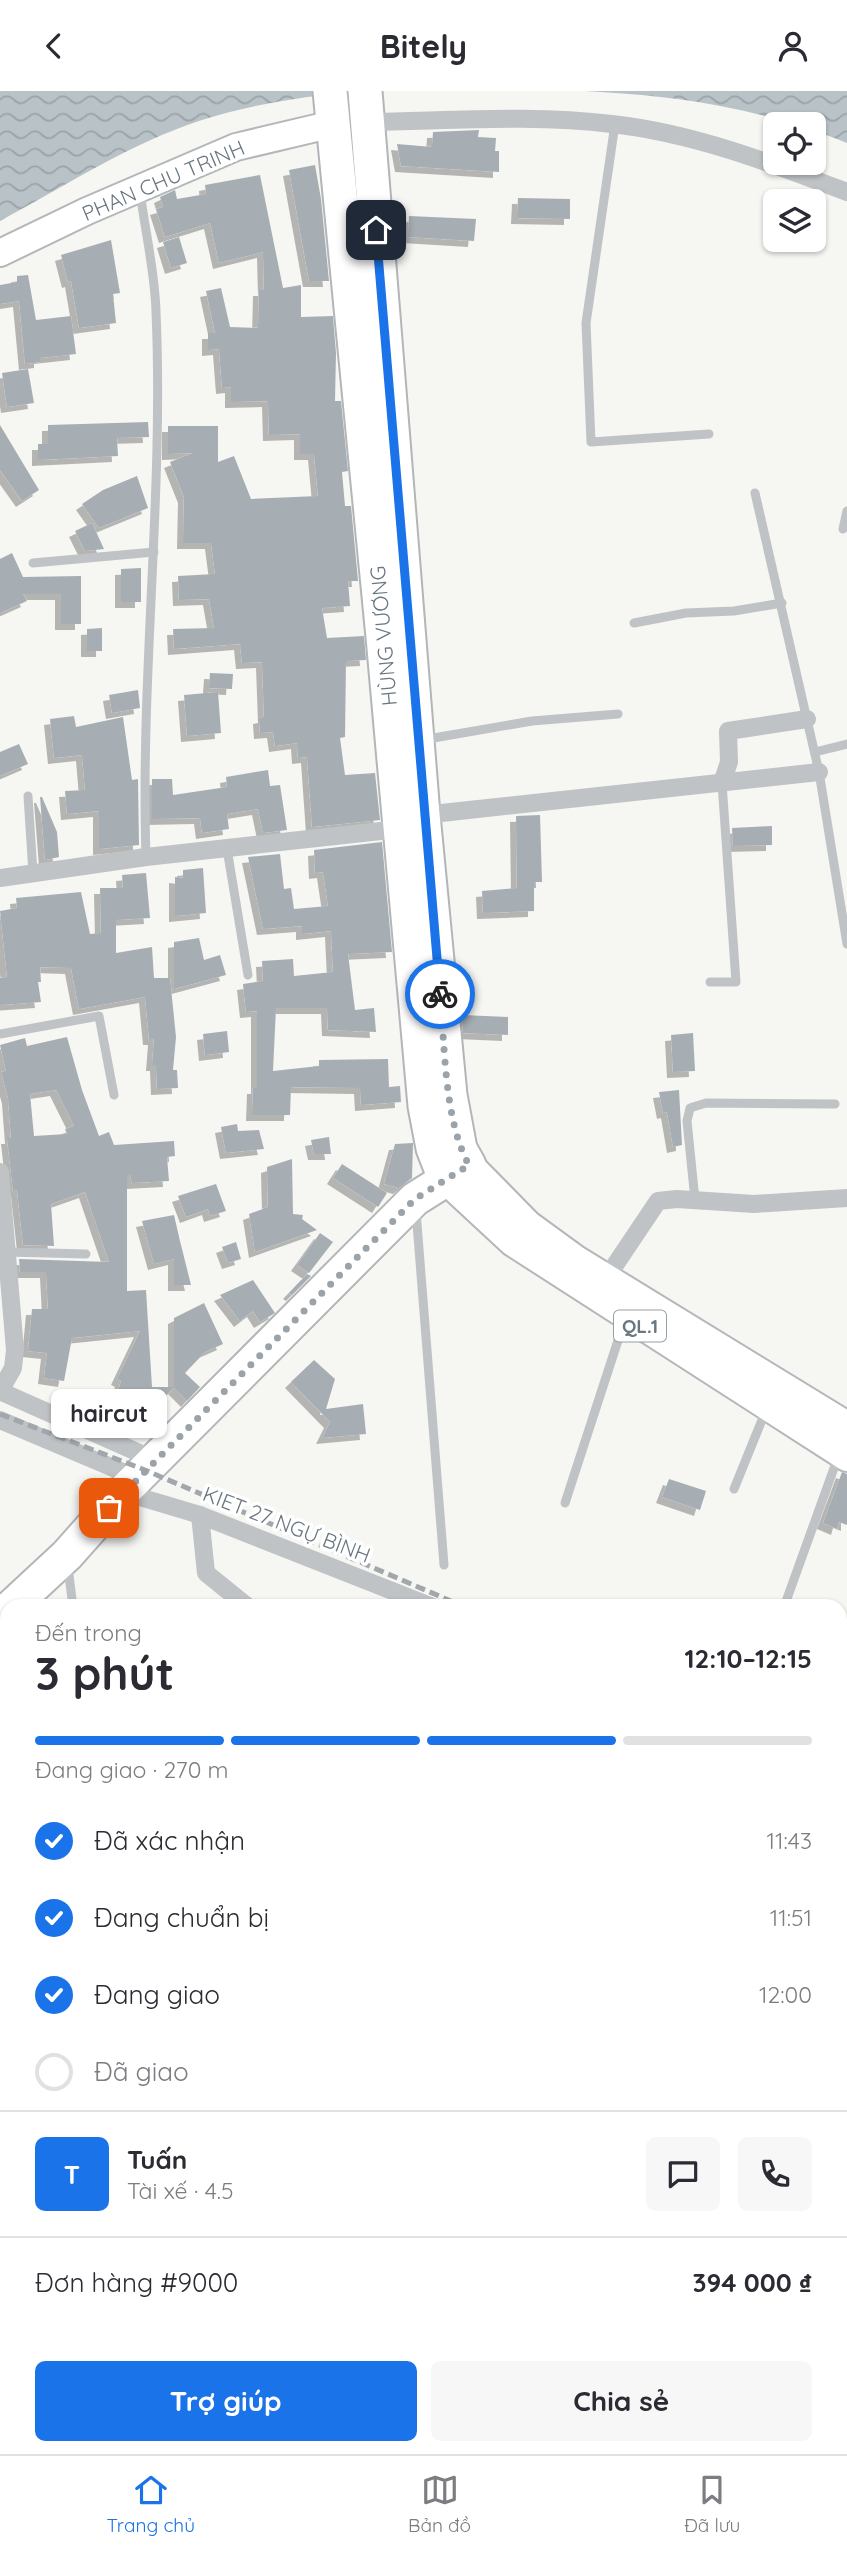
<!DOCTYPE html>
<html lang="vi">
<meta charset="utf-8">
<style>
body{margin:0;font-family:Quicksand,sans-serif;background:#f7f7f7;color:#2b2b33;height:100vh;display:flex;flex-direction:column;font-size:26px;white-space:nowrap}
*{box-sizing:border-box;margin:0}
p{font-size:23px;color:#7c7c81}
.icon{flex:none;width:38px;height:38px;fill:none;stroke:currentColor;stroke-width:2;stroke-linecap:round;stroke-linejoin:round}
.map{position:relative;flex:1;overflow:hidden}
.sheet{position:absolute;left:0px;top:1508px;width:847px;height:856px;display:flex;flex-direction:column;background:#fff;border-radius:21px 21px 0 0;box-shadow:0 2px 5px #0004}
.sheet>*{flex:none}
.fabs{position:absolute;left:763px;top:21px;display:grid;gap:14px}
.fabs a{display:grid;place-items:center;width:63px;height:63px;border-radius:10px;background:#fff;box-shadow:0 2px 5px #0004;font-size:35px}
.pin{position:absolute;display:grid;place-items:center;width:60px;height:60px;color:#fff;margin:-30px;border-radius:14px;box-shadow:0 4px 10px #0006}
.courier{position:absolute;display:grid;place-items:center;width:70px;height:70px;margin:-35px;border:5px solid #1a73e8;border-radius:50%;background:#fff;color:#222;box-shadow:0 2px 9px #0007}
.bubble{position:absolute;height:49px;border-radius:10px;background:#fff;box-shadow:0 2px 5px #0004;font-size:23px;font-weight:700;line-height:49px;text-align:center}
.summary em{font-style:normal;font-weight:700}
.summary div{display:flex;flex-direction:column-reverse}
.summary{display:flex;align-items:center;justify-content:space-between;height:119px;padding:0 35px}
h1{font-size:46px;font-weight:700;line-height:52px}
.bar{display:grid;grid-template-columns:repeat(4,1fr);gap:10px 7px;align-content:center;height:84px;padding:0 35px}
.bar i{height:9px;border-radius:5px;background:#e1e1e2}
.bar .on{background:#1a73e8}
.bar p{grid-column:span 4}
.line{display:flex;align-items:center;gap:18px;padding:0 35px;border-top:2px solid #e1e1e2}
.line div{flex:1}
.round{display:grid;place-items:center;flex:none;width:74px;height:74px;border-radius:10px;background:#f7f7f7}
ol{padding:0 35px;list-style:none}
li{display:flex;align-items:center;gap:21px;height:77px}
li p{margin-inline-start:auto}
li .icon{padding:7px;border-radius:50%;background:#1a73e8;color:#fff;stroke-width:4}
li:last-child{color:#7c7c81}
li i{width:38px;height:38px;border:4px solid #e1e1e2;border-radius:50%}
.cta{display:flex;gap:14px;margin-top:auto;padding:14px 35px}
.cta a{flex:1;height:80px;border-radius:10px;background:#1a73e8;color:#fff;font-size:28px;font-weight:700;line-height:80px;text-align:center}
.cta a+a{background:#f7f7f7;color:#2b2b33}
header{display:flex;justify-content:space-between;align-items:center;height:91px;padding:0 35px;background:#fff;font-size:32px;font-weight:700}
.tab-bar{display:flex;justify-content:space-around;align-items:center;height:98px;border-top:2px solid #e1e1e2;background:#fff;font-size:19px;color:#7c7c81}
.tab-bar a{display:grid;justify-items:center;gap:4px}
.tab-bar .on{color:#1a73e8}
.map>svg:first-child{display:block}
.forest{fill:url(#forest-firs)}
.water{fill:url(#water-waves)}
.building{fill:#a7aeb3;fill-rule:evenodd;filter:url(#shadow)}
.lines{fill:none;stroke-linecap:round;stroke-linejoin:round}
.secondary-casing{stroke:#b2b7ba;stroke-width:30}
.primary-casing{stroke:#b3b7ba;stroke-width:32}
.highway-casing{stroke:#b2b6b8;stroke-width:37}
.lane{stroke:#bfc3c6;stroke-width:9}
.street{stroke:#bfc3c6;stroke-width:18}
.secondary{stroke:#fff;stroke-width:26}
.primary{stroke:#fff;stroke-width:28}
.highway{stroke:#fff;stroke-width:33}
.rail{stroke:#a1a7ab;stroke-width:5;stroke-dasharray:10 5;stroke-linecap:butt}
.done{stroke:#9aa3a9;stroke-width:7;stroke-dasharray:0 12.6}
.route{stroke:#1a73e8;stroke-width:9}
.labels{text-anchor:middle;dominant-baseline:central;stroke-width:7;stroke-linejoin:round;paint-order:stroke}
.shield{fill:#fff;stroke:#95a0a7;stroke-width:2}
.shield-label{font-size:19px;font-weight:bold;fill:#687781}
.street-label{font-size:21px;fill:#687781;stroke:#fff}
</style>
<header><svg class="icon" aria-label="back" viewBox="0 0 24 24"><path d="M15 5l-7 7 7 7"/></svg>Bitely<svg class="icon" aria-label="person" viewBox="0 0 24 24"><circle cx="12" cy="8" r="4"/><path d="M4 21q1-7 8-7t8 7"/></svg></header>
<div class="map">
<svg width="847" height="2363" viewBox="0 0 847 2363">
<defs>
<pattern id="forest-firs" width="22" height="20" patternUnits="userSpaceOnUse" patternTransform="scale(1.75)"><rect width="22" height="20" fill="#d8dcd4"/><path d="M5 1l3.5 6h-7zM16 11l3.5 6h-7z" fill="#b3b7b1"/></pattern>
<pattern id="water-waves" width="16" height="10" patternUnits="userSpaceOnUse" patternTransform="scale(1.75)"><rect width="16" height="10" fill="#b9c3c7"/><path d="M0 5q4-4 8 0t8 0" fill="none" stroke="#9aa3a7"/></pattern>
<filter id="shadow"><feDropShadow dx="-6" dy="6" stdDeviation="0" flood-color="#0004"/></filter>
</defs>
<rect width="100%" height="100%" fill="#f6f6f3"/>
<g class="forest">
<path d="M840 2017 847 2021V2101L840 2108Z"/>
<path d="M0 2066H7V2198L0 2199Z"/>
<path d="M840 2188 847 2198V2287L840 2293Z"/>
</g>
<g class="water">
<path d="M0 0H355C303 6 252 13 202 29 131 52 65 95 0 130Z"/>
<path d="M585 0H847V52L814 39V33C786 33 762 23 735 18 686 7 635 3 585 0Z"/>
</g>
<g class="building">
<path d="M479 39 478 46 496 47 495 60H499V81L401 75 397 53 432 56 433 41Z"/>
<path d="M315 74 321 108 329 190H309L289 79Z"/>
<path d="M260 84 283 197 301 194V226L333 225 336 262 335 310H341L348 380 342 381 345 415H351L358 490H348L350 515 322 517 327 547 364 545 366 569 346 570 345 646 340 647 345 684 375 682 380 729 312 736 307 666 298 667 297 652 275 655 273 641 260 642 259 627 264 626 262 571 242 572 240 553 174 558 173 538 214 537 209 508 179 509 178 485 215 483 211 452H183L184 406 170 371 193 362 168 363V335H218V371L234 365 251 408 318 405 314 363H300V343L269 344 268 310 231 311V296L222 297 219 258 208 259V242H215L206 200 221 197 230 236 258 237 259 199H264L263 161 219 172 210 132 165 146 156 118 163 116 160 106 175 99 177 108 206 103 205 94Z"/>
<path d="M518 107 570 108V128L517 127Z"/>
<path d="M409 125 476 128 474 150 408 146Z"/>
<path d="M179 146 187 172 171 177 163 151Z"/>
<path d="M111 149 120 202 113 203 116 232 79 237 71 190 68 191 61 164Z"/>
<path d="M28 184 36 229 71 225 76 263 40 267V271L25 273 19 210 0 213V194L17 191V185Z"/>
<path d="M28 278 34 312 7 316 2 282Z"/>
<path d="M148 331 149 346 117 347 118 365 38 369V353H48V334Z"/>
<path d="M0 334 39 399 22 410 0 379Z"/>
<path d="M137 385 148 417 99 437 82 413 103 399Z"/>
<path d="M92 432 104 458 85 460 75 440Z"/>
<path d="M12 462 23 486 81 485V533H61V503H23L27 510 0 522V468Z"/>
<path d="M141 477V511H121V478Z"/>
<path d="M102 537V560H87V538Z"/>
<path d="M210 582 233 583 232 598 209 597Z"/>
<path d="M138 599 140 617 112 622 109 604Z"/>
<path d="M218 601 221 642 187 645 184 604Z"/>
<path d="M74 625 76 636 123 626 132 689 138 688 139 754 99 758V720L67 723 65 700 85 699 82 664 54 667 50 628Z"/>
<path d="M19 653 28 673 0 685V661Z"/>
<path d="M268 679 270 695 280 694 287 739 263 742 258 718 227 723 229 738 202 742 200 727 152 728V688H172L173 704 227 696 226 686Z"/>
<path d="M40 706H42L57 741 59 766 45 769Z"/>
<path d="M540 724 542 791H534V820L483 822 482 800 517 797 516 725Z"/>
<path d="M772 735V754L733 755 732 737Z"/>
<path d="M382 751 392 861 348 863 355 919 374 917 376 941 328 939 327 917H276L273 980 319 975V969L388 968 389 996 400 995 401 1011 361 1014 360 997 291 996 290 1024H252L253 997H257V920L246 921 243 893 263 890 262 870 293 868 294 885 333 881 331 840 302 843V835L263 838 248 766 280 763 284 798 291 797 294 818 328 815 323 781 315 782 314 759Z"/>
<path d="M203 777 206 822 175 825V786L183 787V779Z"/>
<path d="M146 782 150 827 116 829V862L152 856 154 887H170L176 946 173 979H177L178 997 157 998 156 974H152L154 948H149L145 906 79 918 71 877 40 876 41 891H38L41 911 0 914V887L7 886 0 820 17 817 16 807 81 801 90 843 101 842 100 797H123L122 784Z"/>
<path d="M199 847 204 869 220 864 226 884 174 898V851Z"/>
<path d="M462 924 508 926V944L463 942Z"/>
<path d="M227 940 229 961 205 964 203 943Z"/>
<path d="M693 942 695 980 673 981 671 944Z"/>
<path d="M67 946 82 999 99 1045 109 1041 114 1054 174 1050 175 1065 167 1066 169 1090 132 1092 130 1084H127V1200L146 1199 152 1296H174V1227L204 1212 223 1253 205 1261 185 1282 200 1296 187 1310 174 1297 154 1315 141 1300 136 1320 114 1314 121 1290 117 1288 140 1240 72 1247 64 1290 44 1287 47 1262 28 1260 32 1218H48L46 1181H20L19 1168 109 1171 85 1101 51 1113 54 1155 23 1154 17 1099 13 1100 7 1047H11L8 1007 1 981 6 980 0 954 25 947 27 955ZM56 999 74 1035 65 1038 67 1043 34 1045 30 1003Z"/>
<path d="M679 999 682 1054 673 1056 667 1021 663 1022 659 1001Z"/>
<path d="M237 1033 238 1040 259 1039 264 1058 226 1062 221 1036Z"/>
<path d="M329 1046 331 1063H314L311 1049Z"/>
<path d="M413 1052 412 1087 399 1097 384 1093 395 1053Z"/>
<path d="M292 1068 293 1123 303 1124 302 1128 317 1139 255 1161 249 1123 268 1116 267 1076Z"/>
<path d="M342 1073 387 1102 378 1116 333 1087Z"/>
<path d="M216 1093 226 1120 210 1125 208 1118 186 1126 178 1105Z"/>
<path d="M174 1124 180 1150 191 1194H174V1168L154 1173 142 1130Z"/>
<path d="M320 1142 333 1151 309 1182 297 1174Z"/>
<path d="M236 1151 241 1168 228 1172 222 1156Z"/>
<path d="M307 1183 311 1185 292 1204 289 1202Z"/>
<path d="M253 1189 275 1222 260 1231 253 1220 240 1230 220 1204Z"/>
<path d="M314 1269 335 1288 326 1318 363 1313 366 1343 322 1347 330 1331 291 1291Z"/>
<path d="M842 1381 847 1383V1434L839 1431 837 1438 823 1432Z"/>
<path d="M669 1388 706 1400 700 1419 662 1406Z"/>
</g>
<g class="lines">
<g class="secondary-casing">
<path id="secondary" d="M0 162 87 120 236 56 333 33"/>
</g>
<g class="primary-casing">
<g id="primary">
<path d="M469 1074 528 1134 576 1169 847 1335"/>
<path d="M445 1088 513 1151 847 1366"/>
</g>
</g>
<g class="highway-casing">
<g id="highway">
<path d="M330 0 383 546 425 1015 433 1057 445 1088"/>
<path d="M11 1516 67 1464 123 1401 415 1108 469 1074 460 1058 450 1004 423 724 365 0"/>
</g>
</g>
<g class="lane">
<path d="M615 33 586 232 591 351 709 343"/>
<path d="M140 100C145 140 155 181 156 221 164 403 140 584 146 766"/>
<path d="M755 402 819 681 847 853"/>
<path d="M843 438 847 420"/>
<path d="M33 472 154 461"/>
<path d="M634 532 686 522 734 520 782 512"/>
<path d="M422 649 532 630 618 623"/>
<path d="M815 661 847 653"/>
<path d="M28 705 33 782"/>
<path d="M227 758 248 884"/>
<path d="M710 891H736L722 692"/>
<path d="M0 943 99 925 114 1004"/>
<path d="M695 1109 687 1030 690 1017 706 1012 835 1013"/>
<path d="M416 1120 444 1474"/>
<path d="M7 1161 86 1163"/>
<path d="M734 1398 766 1319"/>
<path d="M565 1412 625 1228"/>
<path d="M68 1476 73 1516"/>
<path d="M784 1516 838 1366"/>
<path d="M840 1599 847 1603"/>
<path d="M840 1732 847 1738"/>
<path d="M0 1913 7 1906"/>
<path d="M700 2357 704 2363"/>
<path d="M570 2363 572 2357"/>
</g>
<g class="street">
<path d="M367 31C448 30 532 23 612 33 693 42 771 72 847 101"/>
<path d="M722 692 729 671 728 640 807 628"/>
<path d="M423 724 819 681"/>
<path d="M0 787 146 766 399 738"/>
<path d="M0 1081 15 1259 13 1277 0 1300"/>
<path d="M607 1186 658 1110 677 1108 754 1113 847 1107"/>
<path d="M2 1301 155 1369"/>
<path d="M0 1329 137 1387"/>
<path d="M123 1401 200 1424 433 1516"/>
<path d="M200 1424 206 1482 248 1516"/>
<path d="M840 1685 847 1688"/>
<path d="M264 2357 271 2363"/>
<path d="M293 2357 294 2363"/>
<path d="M473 2357 526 2363"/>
<path d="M406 2363 410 2357"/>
</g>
<use href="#secondary" class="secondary"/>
<use href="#primary" class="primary"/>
<use href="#highway" class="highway"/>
<g class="rail">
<path d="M0 1323 145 1379 465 1516"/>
<path d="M840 1675 847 1678"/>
</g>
</g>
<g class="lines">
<path class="done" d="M109 1417 415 1108 469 1074C444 1029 445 955 440 903"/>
<path class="route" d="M376 139 440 903"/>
</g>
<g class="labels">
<rect class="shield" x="614" y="1219.5" width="52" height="31" rx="5"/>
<g class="shield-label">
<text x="640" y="1235">QL.1</text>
</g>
<g class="street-label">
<text transform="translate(163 89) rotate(-23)">PHAN CHU TRINH</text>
<text transform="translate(383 545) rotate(-95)">HÙNG VƯƠNG</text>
<text transform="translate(287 1433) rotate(21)">KIET 27 NGỰ BÌNH</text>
</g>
</g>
</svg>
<div class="fabs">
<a><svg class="icon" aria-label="locate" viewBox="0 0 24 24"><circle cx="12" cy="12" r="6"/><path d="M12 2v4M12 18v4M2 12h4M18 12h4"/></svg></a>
<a><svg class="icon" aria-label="layers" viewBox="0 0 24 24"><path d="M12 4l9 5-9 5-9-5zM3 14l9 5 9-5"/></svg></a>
</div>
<div class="pin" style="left:109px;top:1417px;background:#ea580c"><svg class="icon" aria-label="bag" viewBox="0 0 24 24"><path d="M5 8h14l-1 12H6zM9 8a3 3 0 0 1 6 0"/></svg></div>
<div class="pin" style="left:376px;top:139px;background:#1f2937"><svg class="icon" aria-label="home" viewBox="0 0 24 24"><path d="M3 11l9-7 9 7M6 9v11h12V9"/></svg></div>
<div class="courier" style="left:440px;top:903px"><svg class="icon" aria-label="bike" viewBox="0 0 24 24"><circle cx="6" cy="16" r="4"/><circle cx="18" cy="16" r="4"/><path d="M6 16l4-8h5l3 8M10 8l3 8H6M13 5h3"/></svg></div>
<div class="bubble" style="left:51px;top:1298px;width:116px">haircut</div>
<section class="sheet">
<div class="summary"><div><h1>3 phút</h1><p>Đến trong</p></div><em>12:10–12:15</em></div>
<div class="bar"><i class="on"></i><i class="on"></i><i class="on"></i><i></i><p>Đang giao · 270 m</p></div>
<ol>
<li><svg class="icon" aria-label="check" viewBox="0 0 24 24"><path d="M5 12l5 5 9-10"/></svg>Đã xác nhận<p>11:43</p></li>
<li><svg class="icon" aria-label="check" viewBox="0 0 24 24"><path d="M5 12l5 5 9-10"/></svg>Đang chuẩn bị<p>11:51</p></li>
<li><svg class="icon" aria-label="check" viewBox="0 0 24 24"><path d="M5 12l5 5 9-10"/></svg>Đang giao<p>12:00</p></li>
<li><i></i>Đã giao</li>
</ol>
<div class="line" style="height:126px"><b class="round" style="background:#1a73e8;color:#fff">T</b><div><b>Tuấn</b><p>Tài xế · 4.5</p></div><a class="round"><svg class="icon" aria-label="chat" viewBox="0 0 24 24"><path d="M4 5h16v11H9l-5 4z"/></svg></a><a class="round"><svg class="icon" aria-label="phone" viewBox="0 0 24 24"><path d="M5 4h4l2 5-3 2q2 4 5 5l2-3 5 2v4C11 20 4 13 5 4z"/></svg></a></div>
<div class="line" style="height:91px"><div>Đơn hàng #9000</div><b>394 000 ₫</b></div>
<div class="cta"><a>Trợ giúp</a><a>Chia sẻ</a></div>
</section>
</div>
<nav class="tab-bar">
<a class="on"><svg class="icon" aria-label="home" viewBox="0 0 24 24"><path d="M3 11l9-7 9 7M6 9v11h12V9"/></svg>Trang chủ</a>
<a><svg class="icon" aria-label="map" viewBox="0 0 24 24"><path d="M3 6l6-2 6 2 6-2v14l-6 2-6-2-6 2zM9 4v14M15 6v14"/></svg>Bản đồ</a>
<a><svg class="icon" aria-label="saved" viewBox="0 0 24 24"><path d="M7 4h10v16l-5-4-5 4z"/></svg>Đã lưu</a>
</nav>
